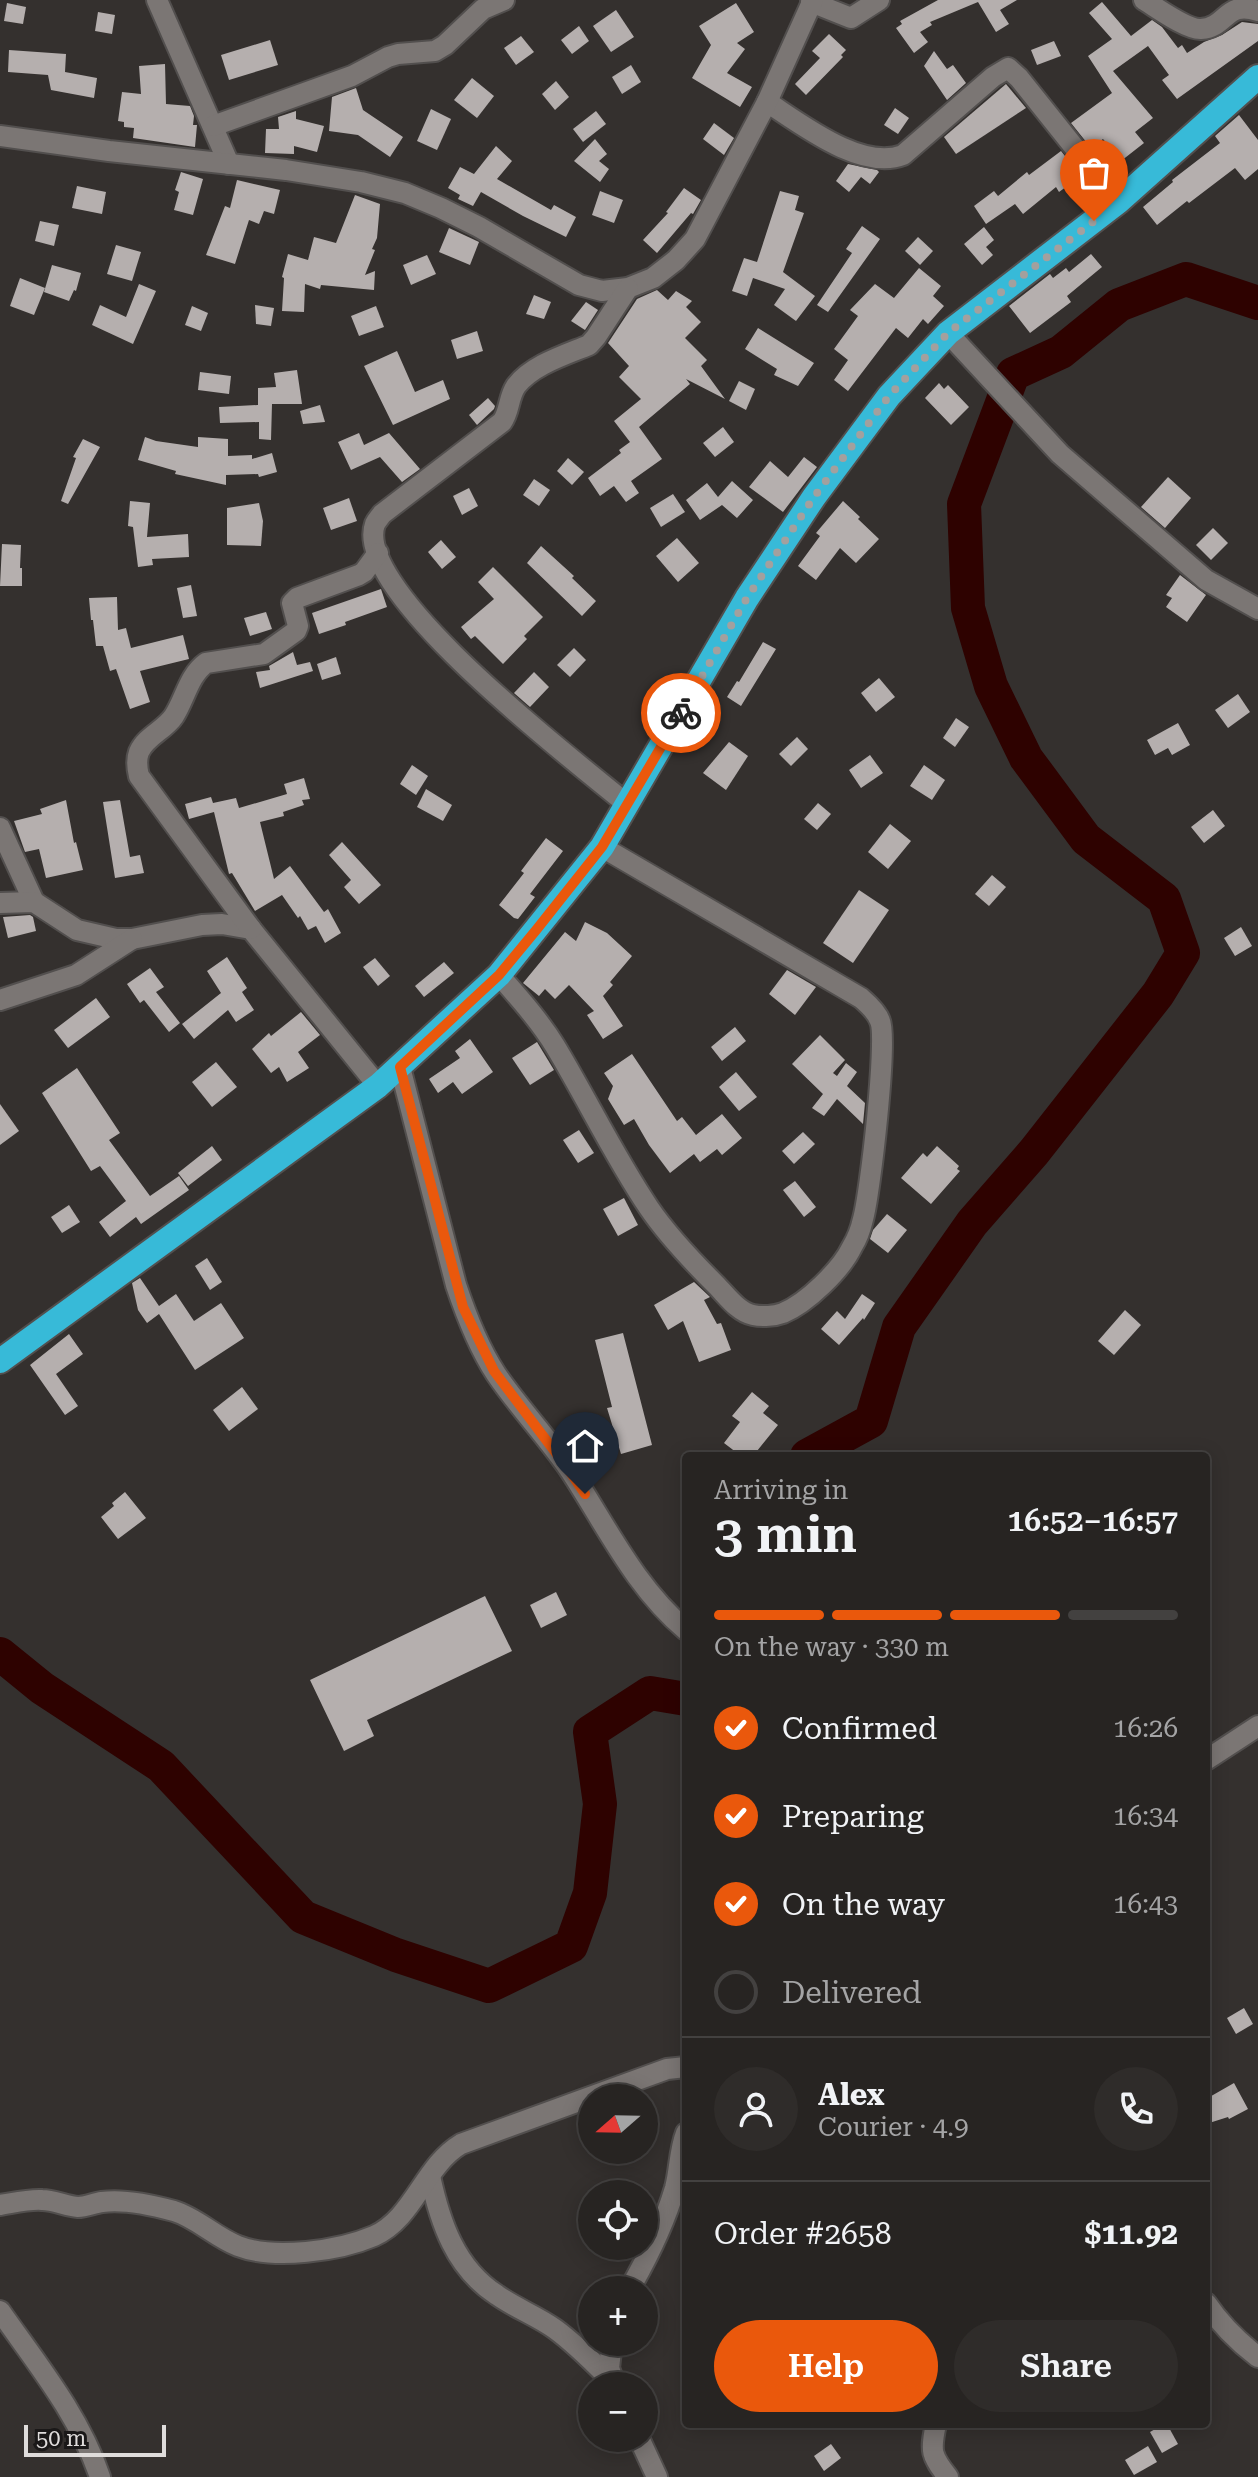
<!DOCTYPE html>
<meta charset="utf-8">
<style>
body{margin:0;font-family:"Roboto Serif",serif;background:#2f2c2a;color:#f1f3f6;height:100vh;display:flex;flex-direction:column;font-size:30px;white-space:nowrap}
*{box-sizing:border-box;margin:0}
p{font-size:26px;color:#a4a4a5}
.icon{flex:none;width:44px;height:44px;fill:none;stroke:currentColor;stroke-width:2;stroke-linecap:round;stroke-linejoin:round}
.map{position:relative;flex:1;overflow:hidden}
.side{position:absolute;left:682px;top:1452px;width:528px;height:976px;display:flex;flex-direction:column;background:#272422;border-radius:8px;box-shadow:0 4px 20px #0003,0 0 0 2px #434140}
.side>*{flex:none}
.needle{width:52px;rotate:250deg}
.buttons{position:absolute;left:578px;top:2084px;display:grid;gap:16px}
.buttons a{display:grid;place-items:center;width:80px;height:80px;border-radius:50%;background:#272422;box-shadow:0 4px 20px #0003,0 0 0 2px #434140;font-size:40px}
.scale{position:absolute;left:24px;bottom:20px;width:142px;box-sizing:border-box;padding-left:8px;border:4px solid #dfdcdb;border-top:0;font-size:22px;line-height:28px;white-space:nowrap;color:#dfdcdb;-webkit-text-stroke:6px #1a1818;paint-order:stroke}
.pin{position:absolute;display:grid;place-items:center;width:68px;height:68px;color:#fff;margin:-82px -34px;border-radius:50% 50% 50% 0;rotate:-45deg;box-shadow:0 0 8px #0007}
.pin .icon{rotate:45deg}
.courier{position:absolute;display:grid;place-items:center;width:80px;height:80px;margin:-40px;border:6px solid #ea580c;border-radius:50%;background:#fff;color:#222;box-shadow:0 2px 10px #0007}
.head em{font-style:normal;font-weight:600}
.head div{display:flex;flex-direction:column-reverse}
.head{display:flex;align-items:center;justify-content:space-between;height:136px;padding:0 32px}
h1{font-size:52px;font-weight:600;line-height:60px}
.bar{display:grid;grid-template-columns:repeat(4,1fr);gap:12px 8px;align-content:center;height:96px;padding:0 32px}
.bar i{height:10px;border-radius:6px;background:#434140}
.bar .current{background:#ea580c}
.bar p{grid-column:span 4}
.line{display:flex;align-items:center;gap:20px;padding:0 32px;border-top:2px solid #434140}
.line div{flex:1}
.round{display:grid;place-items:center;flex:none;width:84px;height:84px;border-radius:42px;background:#2f2c2a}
ol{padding:0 32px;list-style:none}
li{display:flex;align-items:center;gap:24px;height:88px}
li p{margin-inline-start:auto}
li .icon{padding:8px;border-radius:50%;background:#ea580c;color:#fff;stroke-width:4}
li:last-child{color:#a4a4a5}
li i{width:44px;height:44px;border:4px solid #434140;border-radius:50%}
.button{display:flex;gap:16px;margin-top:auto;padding:16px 32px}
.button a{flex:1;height:92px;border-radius:48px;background:#ea580c;color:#fff;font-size:32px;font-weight:600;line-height:92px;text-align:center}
.button a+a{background:#2f2c2a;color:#f1f3f6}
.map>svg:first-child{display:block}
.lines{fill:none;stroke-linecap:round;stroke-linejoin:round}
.river{stroke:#2e0200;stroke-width:34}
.building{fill:#b5afae}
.minor-casing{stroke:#524f4e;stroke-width:24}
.highway-casing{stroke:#524f4e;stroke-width:28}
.minor{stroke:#7b7674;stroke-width:20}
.highway{stroke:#37bad8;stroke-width:24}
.done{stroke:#a3a09e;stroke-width:8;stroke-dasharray:0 14.4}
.route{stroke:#ea580c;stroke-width:10}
</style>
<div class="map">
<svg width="1258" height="2477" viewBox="0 0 1258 2477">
<rect width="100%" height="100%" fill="#34302e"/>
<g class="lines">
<g class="river">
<path d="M807 1456 871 1421 899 1327 972 1223 1034 1152 1158 994 1183 953 1164 899 1086 839 1026 758 991 686 968 608 964 504 1013 374 1061 352 1119 305 1186 279 1258 303"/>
<path d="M0 1654 42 1688 161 1766 303 1917 396 1955 489 1986 571 1946 590 1893 600 1804 590 1732 650 1693 686 1699"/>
</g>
</g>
<g class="building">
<path d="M938 0H1017L1000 10 1009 24 996 32 978 2 930 22 932 25 920 32 928 42 914 53 896 28 902 24 900 21Z"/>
<path d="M1102 2 1131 36 1152 20 1162 27 1178 48 1182 45 1187 53 1204 42 1222 35 1242 22 1258 24V41L1177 99 1162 80 1169 75 1148 46 1113 71 1153 118 1135 132 1144 143 1121 161 1103 139 1091 148 1071 123 1112 93 1088 56 1112 39 1089 13Z"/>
<path d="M7 3 26 7 23 24 4 21Z"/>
<path d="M736 3 754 32 737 43 745 49 727 73 752 87 740 107 692 78 711 45 699 26Z"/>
<path d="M616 10 634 37 611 52 593 26Z"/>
<path d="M98 12 115 15 112 34 95 31Z"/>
<path d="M579 26 589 41 572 54 561 40Z"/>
<path d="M829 34 846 50 841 55 843 57 806 95 795 84 820 58 812 51Z"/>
<path d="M521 36 534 52 516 65 504 48Z"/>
<path d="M270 40 278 65 229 80 221 55Z"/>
<path d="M1054 41 1061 56 1037 65 1031 50Z"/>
<path d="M9 50 66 54 65 72 97 78 94 98 51 90 48 75 8 72Z"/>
<path d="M934 51 947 69 953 65 966 83 947 100 924 66Z"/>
<path d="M165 64 166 104 190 106 194 116 193 125H197L195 147 133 138 134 128 124 127V122L118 121 122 92 141 94 139 66Z"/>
<path d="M631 65 641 82 622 94 612 77Z"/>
<path d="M472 78 494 96 477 118 454 100Z"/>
<path d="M556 81 569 97 555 110 542 94Z"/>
<path d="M1006 84 1026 108 956 154 944 137Z"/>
<path d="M356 88 363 110 403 137 390 157 358 135 329 131 332 97Z"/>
<path d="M895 108 909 118 898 134 884 125Z"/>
<path d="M431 109 451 119 437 150 417 141Z"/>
<path d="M296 111V119L324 126 317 152 294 146V154L265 153 266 129H279L278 117Z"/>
<path d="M596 111 606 124 583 142 573 129Z"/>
<path d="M1239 115 1258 140V169L1245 180 1235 168 1189 203 1187 201 1157 225 1143 207 1173 182 1172 180 1220 143 1215 136Z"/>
<path d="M714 123 734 138 724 155 703 139Z"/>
<path d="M595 139 607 154 599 161 609 169 600 182 574 161Z"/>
<path d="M496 146 512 161 497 179 551 210 554 205 576 217 566 237 523 216 481 192 473 206 458 199 460 195 448 188 460 167 474 174Z"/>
<path d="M1061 151 1081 176 1059 192 1056 187 1023 214 1015 204 986 224 974 206 994 191 998 196 1027 172 1029 175Z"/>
<path d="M848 164 877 170 879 172 870 184 861 177 849 192 836 181Z"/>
<path d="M181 172 203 179 193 215 174 210 179 192 175 190Z"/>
<path d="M237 180 280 190 274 214 264 211 259 224 249 220 235 264 206 255 225 206 230 208Z"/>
<path d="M77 186 106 192 102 214 72 208Z"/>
<path d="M684 188 701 200 693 214 691 213 657 253 643 240 668 213 666 212Z"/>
<path d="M600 191 623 200 614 223 592 215Z"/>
<path d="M780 191 799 196 795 210 804 213 783 272 815 296 796 321 774 305 785 289 753 278 747 296 732 291 744 258 757 262Z"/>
<path d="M355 195 380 204 377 238 372 249 375 250 365 275 375 271 374 290 321 285 320 289 305 284 304 312 282 311 284 278 282 277 288 254 308 260 314 237 336 243Z"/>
<path d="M40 221 59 225 54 246 35 241Z"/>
<path d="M862 226 880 239 828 312 817 305 852 253 846 249Z"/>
<path d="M984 227 994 240 986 247 993 255 982 265 964 244Z"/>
<path d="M449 228 479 242 470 265 439 252Z"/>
<path d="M918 237 933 251 920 265 905 251Z"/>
<path d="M116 245 141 252 132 281 107 274Z"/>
<path d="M1091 254 1102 267 1067 296 1071 302 1030 333 1009 306 1050 274 1053 278 1066 268 1069 272Z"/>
<path d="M427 255 436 274 411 285 403 265Z"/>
<path d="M52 265 81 273 76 291 74 290 69 301 44 292Z"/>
<path d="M919 268 941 286 933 296 944 306 928 324 923 319 908 338 896 328 848 391 834 380 848 360 834 349 858 316 850 310 875 284 894 298Z"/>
<path d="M20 278 45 288 34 315 10 306Z"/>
<path d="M139 284 156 291 133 344 92 325 100 305 126 317Z"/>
<path d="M657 290 668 300 676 291 692 301 686 307 701 322 685 338 707 360 701 366 725 399 686 379 690 384 639 427 662 459 631 481 639 493 626 502 614 486 600 496 588 478 621 453 619 450 630 442 614 421 641 399 619 377 629 366 608 343 637 299Z"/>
<path d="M534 295 551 302 544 319 526 314Z"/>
<path d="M586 302 598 310 585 330 571 321Z"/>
<path d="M255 305 274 308 271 326 256 324Z"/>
<path d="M192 306 208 313 201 331 185 325Z"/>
<path d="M376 306 384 327 359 336 351 316Z"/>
<path d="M758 328 814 363 798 386 774 375 777 369 745 349Z"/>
<path d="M477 331 483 351 457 359 451 340Z"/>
<path d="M397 351 415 392 443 380 450 399 393 425 364 366Z"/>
<path d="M297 370 302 404H272L271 440 259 439V422L220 423 219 407 258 405V388L276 387 274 373Z"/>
<path d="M200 372 231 376 229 394 198 390Z"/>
<path d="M739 381 755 389 746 410 729 401Z"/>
<path d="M939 383 944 389 948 385 969 407 951 425 925 398Z"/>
<path d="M488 398 495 406 494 409 477 425 469 415Z"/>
<path d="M320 405 325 422 303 424 300 411Z"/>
<path d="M723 427 734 442 715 457 703 443Z"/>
<path d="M359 433 364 445 389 433 420 469 402 482 380 457 351 470 338 442Z"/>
<path d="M145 437 156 441 198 447V437L228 439V456L252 455V459L272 453 277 472 259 477 258 474 226 475V485L175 474 176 471 138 460Z"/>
<path d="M83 439 100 447 68 504 61 501 76 458 73 457Z"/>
<path d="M804 457 817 467 783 512 749 487 770 461 788 477Z"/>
<path d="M568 458 584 472 572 485 557 471Z"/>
<path d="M1168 477 1191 498 1165 528 1141 507Z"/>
<path d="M534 479 550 490 539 506 523 495Z"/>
<path d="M732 481 753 500 737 518 722 505 700 520 686 500 707 483 718 497Z"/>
<path d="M469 488 478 506 462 515 453 496Z"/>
<path d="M673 494 685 512 661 527 650 508Z"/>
<path d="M349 498 357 521 331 530 323 508Z"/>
<path d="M130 501 150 503 147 537 188 534 189 557 152 559 153 565 138 567 133 527 128 526Z"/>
<path d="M843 501 860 517 858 519 879 539 856 563 840 548 816 580 798 566 820 536 816 533Z"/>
<path d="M259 503 263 521 261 546 227 545V508Z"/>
<path d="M1213 528 1228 543 1211 560 1196 545Z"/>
<path d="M677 538 699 563 678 582 656 556Z"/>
<path d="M441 540 456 557 442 569 428 552Z"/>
<path d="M2 544 21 545 20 568H22V586H0Z"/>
<path d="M541 546 574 576 572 578 596 601 582 616 527 563Z"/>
<path d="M493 567 543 617 524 636 527 639 503 664 475 636 471 639 461 627 494 599 478 582Z"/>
<path d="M1180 575 1206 595 1187 622 1166 607 1172 598 1166 595Z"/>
<path d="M191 585 197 616 183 618 177 588Z"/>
<path d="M381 589 387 607 345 622 346 625 319 634 312 613Z"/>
<path d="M117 597 118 630 126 628 131 648 183 635 189 659 140 671 150 702 130 709 116 669 110 671 103 646H96L93 620H91L89 598Z"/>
<path d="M266 612 272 629 250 636 244 618Z"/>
<path d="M763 642 776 649 741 706 727 697 737 681 739 682Z"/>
<path d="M574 648 586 660 570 677 557 665Z"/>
<path d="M293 652 297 665 310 662 313 671 260 688 256 672 270 670 269 666Z"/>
<path d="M336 657 341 674 322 680 317 664Z"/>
<path d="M534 672 549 687 530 707 514 693Z"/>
<path d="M879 678 895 697 876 712 861 693Z"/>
<path d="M1238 694 1250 712 1228 728 1215 710Z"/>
<path d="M956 718 969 727 955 747 943 738Z"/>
<path d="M1178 723 1190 745 1172 755 1168 748 1155 755 1147 740Z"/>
<path d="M797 737 808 749 791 766 779 754Z"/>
<path d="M729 742 748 756 726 790 703 773Z"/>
<path d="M870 755 883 773 861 788 849 770Z"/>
<path d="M412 765 428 776 416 795 400 784Z"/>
<path d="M924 765 945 780 932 800 910 786Z"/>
<path d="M304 778 310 799 302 800 304 805 283 812 284 816 260 822 274 879 290 866 324 912 328 909 341 933 325 943 316 926 308 930 300 916 298 918 282 895 255 911 232 873 229 874 214 812 189 819 185 804 211 797 213 803 236 798 239 808 287 794 284 784Z"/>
<path d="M426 789 452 805 443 821 417 807Z"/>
<path d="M66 800 74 843 76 842 83 870 46 878 39 849 25 852 14 821 42 814 40 809Z"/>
<path d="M120 800 130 857 140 855 144 873 115 878 103 802Z"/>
<path d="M818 803 831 814 817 830 804 819Z"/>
<path d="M1213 810 1225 826 1204 843 1191 827Z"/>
<path d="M890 824 911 841 888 869 868 852Z"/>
<path d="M546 838 563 851 530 894 535 897 518 919 514 918 499 905 524 873 521 871Z"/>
<path d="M342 842 381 885 359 904 344 887 351 880 329 855Z"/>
<path d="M992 875 1006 887 989 906 975 894Z"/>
<path d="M859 890 889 910 853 963 823 943Z"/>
<path d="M30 915 33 917 36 931 8 938 3 917Z"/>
<path d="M585 922 607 933 632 956 610 982 613 985 603 996 623 1026 603 1039 587 1015 594 1011 569 985 555 999 545 989 539 996 523 983 565 932 576 941Z"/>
<path d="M1241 927 1252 946 1235 956 1224 938Z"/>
<path d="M227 957 247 988 242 992 254 1010 236 1022 228 1010 194 1039 182 1024 221 993 207 971Z"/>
<path d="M375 958 390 976 378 986 363 967Z"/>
<path d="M444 962 454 973 424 997 415 986Z"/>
<path d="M150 968 164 987 156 992 180 1023 169 1032 144 1000 140 1003 127 984Z"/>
<path d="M787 970 816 987 795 1015 769 994Z"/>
<path d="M96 998 110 1017 68 1048 54 1030Z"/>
<path d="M301 1012 320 1035 298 1052 309 1068 287 1082 279 1067 271 1073 252 1049 269 1033 271 1036Z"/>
<path d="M735 1027 746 1041 722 1061 711 1047Z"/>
<path d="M820 1035 845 1060 833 1073 837 1076 846 1063 857 1072 847 1086 865 1103 863 1124 837 1099 824 1116 812 1108 823 1094 792 1064Z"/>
<path d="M470 1039 493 1072 462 1094 453 1082 438 1093 429 1079 460 1058 455 1051Z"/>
<path d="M537 1042 554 1070 530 1085 512 1058Z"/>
<path d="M632 1054 677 1121 682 1117 696 1135 722 1114 742 1138 722 1155 717 1149 700 1162 694 1154 670 1173 649 1145 634 1119 624 1125 608 1099 613 1086 604 1073Z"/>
<path d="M216 1062 237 1087 212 1107 192 1082Z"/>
<path d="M77 1068 120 1133 109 1140 150 1196 179 1176 189 1190 141 1224 136 1217 110 1237 99 1222 126 1201 100 1166 91 1171 42 1093Z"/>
<path d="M736 1072 757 1097 739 1111 719 1087Z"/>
<path d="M0 1104 19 1131 0 1145Z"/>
<path d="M579 1130 594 1153 578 1163 563 1140Z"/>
<path d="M803 1132 815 1144 794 1164 782 1151Z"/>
<path d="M212 1146 222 1160 188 1186 178 1173Z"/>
<path d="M937 1146 959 1166 957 1169 960 1171 931 1204 901 1178 923 1153 927 1157Z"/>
<path d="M795 1181 816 1207 804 1217 783 1190Z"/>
<path d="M624 1198 638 1225 618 1236 603 1209Z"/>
<path d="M69 1205 80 1222 62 1233 51 1217Z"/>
<path d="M887 1214 907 1230 888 1253 870 1239 873 1230Z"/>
<path d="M207 1258 222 1282 210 1290 195 1266Z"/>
<path d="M140 1278 159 1306 176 1294 194 1321 221 1303 244 1338 195 1370 159 1314 147 1323 138 1310 132 1283Z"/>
<path d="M694 1282 710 1297 704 1300 717 1324 721 1323 731 1350 699 1362 683 1321 668 1330 654 1305Z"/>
<path d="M862 1294 875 1303 864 1320 863 1318 839 1345 821 1329 837 1311 845 1319Z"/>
<path d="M1125 1310 1141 1325 1114 1355 1098 1341Z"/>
<path d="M623 1333 652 1445 621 1454 607 1408 612 1407 595 1340Z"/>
<path d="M69 1334 83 1354 56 1374 78 1406 65 1415 30 1365Z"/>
<path d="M242 1387 258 1409 229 1431 213 1410Z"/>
<path d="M752 1392 769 1406 763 1413 778 1425 753 1456H741L724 1443 740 1422 732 1416Z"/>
<path d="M125 1492 146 1518 118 1539 101 1517 114 1506 112 1503Z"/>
<path d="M556 1592 567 1615 541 1628 530 1605Z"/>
<path d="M485 1596 512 1651 367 1720 374 1736 344 1751 310 1680Z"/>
<path d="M1244 2008 1253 2024 1236 2034 1227 2018Z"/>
<path d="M1234 2083 1248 2109 1229 2119 1228 2117 1206 2124V2099Z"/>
<path d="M1164 2424H1167L1178 2444 1162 2453 1150 2432Z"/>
<path d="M831 2444 841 2458 824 2471 814 2456Z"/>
<path d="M1148 2446 1157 2462 1134 2475 1125 2460Z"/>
</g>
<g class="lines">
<g class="minor-casing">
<g id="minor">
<path d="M157 0 229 164"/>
<path d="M1144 0C1157 8 1187 30 1201 29 1228 27 1225 0 1258 11"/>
<path d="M811 2 851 18 879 0"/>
<path d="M767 102C801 124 861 171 903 155L993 77 1008 68 1019 78 1118 202"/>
<path d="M213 126 352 76 388 57 398 54 435 51 445 45 483 9 504 0"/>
<path d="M0 136 109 151 286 170 361 182 405 193 441 208 479 227 579 285 602 291 628 288 653 278 676 260 695 239 767 102 813 0"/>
<path d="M948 333 1060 454 1206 580 1258 609"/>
<path d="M628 805C579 764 351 591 375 524 377 520 380 517 382 514L502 422C510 411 508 398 516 386 532 365 565 355 589 345L596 337 628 288"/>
<path d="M0 828 34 902"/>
<path d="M0 903 34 902 77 930 116 939H132L202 925 222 924 251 929 378 1086"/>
<path d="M251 929 139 776C137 768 136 760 139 752 146 736 165 730 174 716 185 699 189 675 206 663L264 654 296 631 298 626 292 603 297 598 359 575 364 572 378 553"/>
<path d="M499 975C519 998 539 1020 555 1046 587 1099 614 1156 649 1208 668 1236 692 1261 716 1285 727 1296 738 1312 753 1315 762 1317 775 1316 783 1313 807 1303 841 1270 852 1247 857 1239 861 1228 863 1219 870 1195 888 1039 880 1021 877 1012 868 1004 861 998L602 847"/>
<path d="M0 1000 76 975 132 939"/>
<path d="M400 1067 456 1285C466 1315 479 1348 496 1374 519 1408 548 1438 571 1472 607 1527 635 1587 686 1630"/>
<path d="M1206 1760 1258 1726"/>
<path d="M430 2176C440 2222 455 2268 497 2295 515 2308 537 2316 555 2329 577 2345 595 2364 614 2383"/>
<path d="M0 2205C13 2203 29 2199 42 2200 54 2200 66 2206 78 2207 86 2207 94 2203 102 2202 124 2199 152 2205 174 2211 197 2218 215 2237 238 2246 274 2260 339 2251 374 2236 414 2218 424 2166 461 2144L667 2069 686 2067"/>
<path d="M629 2290C648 2257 664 2225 675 2188 680 2169 679 2151 686 2133"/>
<path d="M1206 2303C1221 2325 1237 2341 1258 2357"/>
<path d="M0 2311C37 2364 79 2415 100 2477"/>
<path d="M612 2342 609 2368 614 2382"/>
<path d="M936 2424C930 2451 931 2456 948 2477"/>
<path d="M639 2438 657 2477"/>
</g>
</g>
<g class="highway-casing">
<path id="highway" d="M0 1361 378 1086 499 975 602 847 747 598 814 497 889 396 948 333 1118 202 1258 77"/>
</g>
<use href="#minor" class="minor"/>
<use href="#highway" class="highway"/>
</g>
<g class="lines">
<path class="done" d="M681 713 747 598 814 497 889 396 948 333 1094 221"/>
<path class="route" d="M585 1494 568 1469 494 1371 463 1307 400 1067 499 975 537 929 602 847 681 713"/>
</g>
</svg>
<div class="buttons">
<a><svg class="needle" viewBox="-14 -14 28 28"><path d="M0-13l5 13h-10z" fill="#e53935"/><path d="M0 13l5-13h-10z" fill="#a4a4a5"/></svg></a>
<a><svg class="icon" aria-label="locate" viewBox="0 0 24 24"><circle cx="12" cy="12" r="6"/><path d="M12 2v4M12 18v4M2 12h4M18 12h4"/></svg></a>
<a>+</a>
<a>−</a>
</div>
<div class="scale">50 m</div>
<div class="pin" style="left:1094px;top:221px;background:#ea580c"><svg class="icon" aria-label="bag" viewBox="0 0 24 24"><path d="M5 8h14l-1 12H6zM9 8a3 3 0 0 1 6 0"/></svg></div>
<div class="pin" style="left:585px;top:1494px;background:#1f2937"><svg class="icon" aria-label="home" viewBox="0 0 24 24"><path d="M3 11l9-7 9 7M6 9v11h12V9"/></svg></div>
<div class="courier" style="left:681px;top:713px"><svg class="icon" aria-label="bike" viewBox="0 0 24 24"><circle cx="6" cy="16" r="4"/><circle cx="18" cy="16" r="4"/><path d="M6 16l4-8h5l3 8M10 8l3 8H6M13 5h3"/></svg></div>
<section class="side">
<div class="head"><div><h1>3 min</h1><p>Arriving in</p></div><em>16:52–16:57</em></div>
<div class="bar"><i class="current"></i><i class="current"></i><i class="current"></i><i></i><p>On the way · 330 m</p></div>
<ol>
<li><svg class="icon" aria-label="check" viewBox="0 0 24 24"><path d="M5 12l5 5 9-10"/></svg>Confirmed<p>16:26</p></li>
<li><svg class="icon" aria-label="check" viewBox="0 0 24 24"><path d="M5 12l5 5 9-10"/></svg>Preparing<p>16:34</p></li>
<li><svg class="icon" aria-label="check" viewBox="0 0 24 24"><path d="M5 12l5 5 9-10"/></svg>On the way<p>16:43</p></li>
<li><i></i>Delivered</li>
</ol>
<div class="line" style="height:144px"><a class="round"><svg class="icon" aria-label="person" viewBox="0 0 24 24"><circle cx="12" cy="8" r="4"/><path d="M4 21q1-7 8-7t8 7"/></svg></a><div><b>Alex</b><p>Courier · 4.9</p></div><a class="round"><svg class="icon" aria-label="phone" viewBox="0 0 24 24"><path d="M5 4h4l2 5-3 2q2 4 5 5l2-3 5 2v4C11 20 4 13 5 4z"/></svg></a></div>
<div class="line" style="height:104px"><div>Order #2658</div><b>$11.92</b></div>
<div class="button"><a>Help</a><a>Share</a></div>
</section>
</div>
